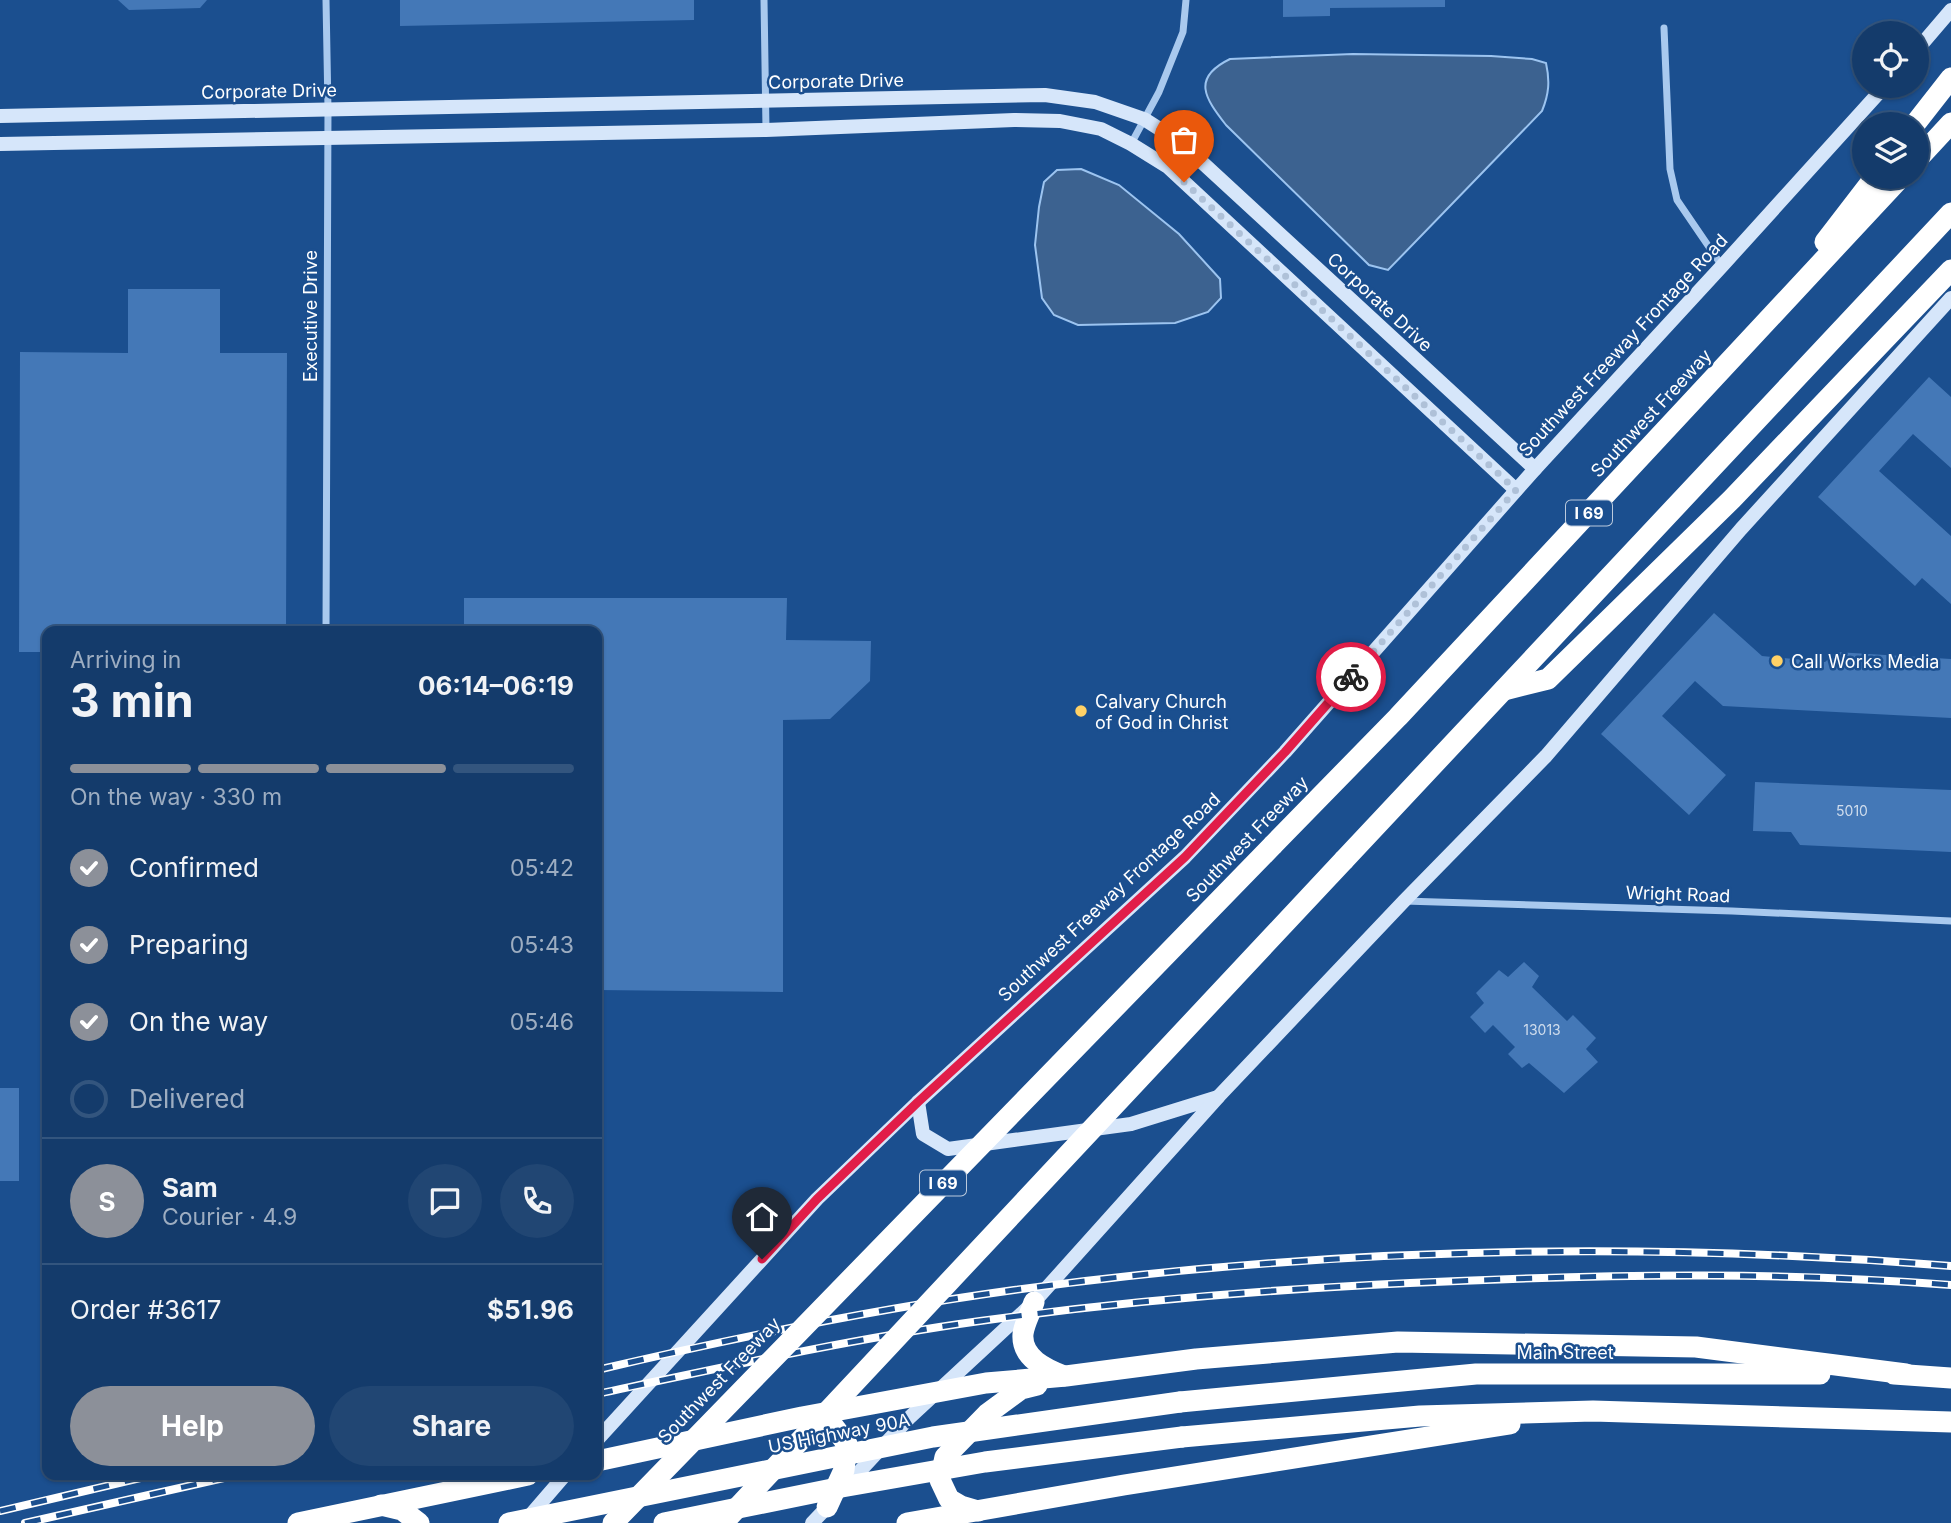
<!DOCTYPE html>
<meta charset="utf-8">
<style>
body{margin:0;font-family:Inter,sans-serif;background:#214673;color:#f1f3f6;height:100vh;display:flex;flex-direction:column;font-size:26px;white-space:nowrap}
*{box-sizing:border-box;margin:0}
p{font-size:23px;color:#9dadc1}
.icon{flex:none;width:38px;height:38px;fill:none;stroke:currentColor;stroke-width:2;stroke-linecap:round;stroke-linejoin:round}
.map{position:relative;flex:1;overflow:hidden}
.details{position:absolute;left:42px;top:626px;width:560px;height:854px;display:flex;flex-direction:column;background:#143b6b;border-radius:14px;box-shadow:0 2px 5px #0004,0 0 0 2px #33557e}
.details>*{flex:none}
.controls{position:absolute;left:1852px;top:21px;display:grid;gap:14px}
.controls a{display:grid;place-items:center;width:77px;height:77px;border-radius:50%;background:#143b6b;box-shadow:0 2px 5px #0004,0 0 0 2px #33557e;font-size:35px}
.pin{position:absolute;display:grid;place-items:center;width:60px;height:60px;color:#fff;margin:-72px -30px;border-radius:50% 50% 50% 0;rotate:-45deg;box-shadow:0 0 7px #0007}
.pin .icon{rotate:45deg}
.courier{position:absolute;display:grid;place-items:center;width:70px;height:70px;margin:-35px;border:5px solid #e11d48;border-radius:50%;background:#fff;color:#222;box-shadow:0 2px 9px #0007}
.summary em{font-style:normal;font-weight:700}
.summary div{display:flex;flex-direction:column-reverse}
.summary{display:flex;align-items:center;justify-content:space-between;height:119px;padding:0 28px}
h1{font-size:46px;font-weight:700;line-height:52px}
.bar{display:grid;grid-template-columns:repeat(4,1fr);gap:10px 7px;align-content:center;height:84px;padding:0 28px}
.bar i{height:9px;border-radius:5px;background:#33557e}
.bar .on{background:#8c9099}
.bar p{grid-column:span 4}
.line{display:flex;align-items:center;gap:18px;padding:0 28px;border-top:2px solid #33557e}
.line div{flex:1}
.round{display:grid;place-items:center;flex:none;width:74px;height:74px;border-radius:37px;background:#214673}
ol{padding:0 28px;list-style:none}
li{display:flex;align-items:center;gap:21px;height:77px}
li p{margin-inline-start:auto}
li .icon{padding:7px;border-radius:50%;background:#8c9099;color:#fff;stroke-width:4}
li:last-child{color:#9dadc1}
li i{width:38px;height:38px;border:4px solid #33557e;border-radius:50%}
.button{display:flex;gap:14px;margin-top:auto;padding:14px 28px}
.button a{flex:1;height:80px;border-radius:42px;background:#8c9099;color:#fff;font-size:28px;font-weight:700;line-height:80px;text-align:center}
.button a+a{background:#214673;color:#f1f3f6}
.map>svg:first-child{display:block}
.water{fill:#3c6290;stroke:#9cc4f0;stroke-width:2}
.building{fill:#4478b7}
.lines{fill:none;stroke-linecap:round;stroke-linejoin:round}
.street{stroke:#a9c9ee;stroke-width:7}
.secondary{stroke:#d6e6fa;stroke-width:14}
.highway{stroke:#fff;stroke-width:21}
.rail-casing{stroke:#fff;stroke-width:8}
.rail{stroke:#1b4f8f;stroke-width:5;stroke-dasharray:16;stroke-linecap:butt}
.highway-bridge{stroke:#fff;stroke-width:21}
.done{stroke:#afc1d8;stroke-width:7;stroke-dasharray:0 12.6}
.route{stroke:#e11d48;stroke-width:9}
.poi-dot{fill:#ffd166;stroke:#1b4f8f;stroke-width:2.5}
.labels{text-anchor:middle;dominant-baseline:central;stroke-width:5;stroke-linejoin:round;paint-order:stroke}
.number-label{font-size:14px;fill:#d0dded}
.shield{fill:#1b4f8f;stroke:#bbcadd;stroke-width:2}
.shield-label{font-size:16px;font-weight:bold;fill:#fff}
.street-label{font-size:18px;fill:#fff;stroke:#1b4f8f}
.poi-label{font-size:18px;fill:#fff;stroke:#1b4f8f;text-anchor:start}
</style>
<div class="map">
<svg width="1951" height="1523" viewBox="0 0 1951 1523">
<rect width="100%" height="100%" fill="#1b4f8f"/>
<g class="water">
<path d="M1353 54 1491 56 1532 59 1546 63C1550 81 1549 94 1542 111L1388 270 1369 265 1226 125C1205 98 1191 78 1230 59Z"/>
<path d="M1081 169 1119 185 1179 234 1220 279 1221 298 1208 312 1175 323 1078 325 1054 315 1042 298 1035 245 1039 207 1044 182 1057 170Z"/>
</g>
<g class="building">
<path d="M118 0H207L200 8 129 10Z"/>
<path d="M400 0H694V20L400 26Z"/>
<path d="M1283 0H1445V7L1330 8V16L1283 17Z"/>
<path d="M128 289H220V353H287L286 632H47V652H19L20 352 128 353Z"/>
<path d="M1929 377 1951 397V468L1913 434 1879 471 1951 536V604L1922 578 1915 586 1818 497Z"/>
<path d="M464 598H787L786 640 871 641 870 681 830 719 783 720V992L597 990V632H464Z"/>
<path d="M1714 613 1762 656 1825 662 1836 652 1951 659V718L1723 706 1695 681 1662 716 1726 775 1689 815 1601 734Z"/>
<path d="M1755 782 1951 790V852L1800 845 1791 832 1753 831Z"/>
<path d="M1524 962 1539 976 1532 987 1567 1021 1573 1015 1596 1038 1586 1049 1598 1062 1564 1093 1529 1063 1522 1068 1508 1054 1515 1047 1493 1025 1485 1033 1470 1017 1484 1003 1476 993 1499 970 1508 977Z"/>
<rect x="0" y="1088" width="19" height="93"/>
</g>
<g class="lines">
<g class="street">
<path d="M326 0 328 109 326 632"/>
<path d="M764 0 766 129"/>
<path d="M1664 28 1670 169 1677 200 1722 266"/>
<path d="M1131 144 1159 92 1183 32 1186 0"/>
<path d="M1404 901 1732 911 1951 921"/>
</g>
<g class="secondary">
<path d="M1916 51 1951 10"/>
<path d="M0 116 1045 95 1095 102 1144 119 1180 142 1535 469"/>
<path d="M0 144 766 130 1014 120 1060 121 1101 129 1131 144 1168 167 1516 490"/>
<path d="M918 1102 923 1134 948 1149 1131 1124 1218 1097"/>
<path d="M597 1440 817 1199 918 1102 1185 857 1285 752 1535 469 1722 266 1885 86"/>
<path d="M846 1486 910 1417 1034 1302 1219 1096 1404 901 1546 756 1741 529 1951 298"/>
<path d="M527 1519 565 1475"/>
<path d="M812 1523 833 1501"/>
</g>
<g class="highway">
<path d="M1915 124 1951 78"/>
<path d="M1916 161 1951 123"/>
<path d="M1825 242 1875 177"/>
<path d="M1504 690 1548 679 1732 499 1951 270"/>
<path d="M1273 845 1398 717 1901 177"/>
<path d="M1344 860 1951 213"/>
<path d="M1034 1302C1031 1312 1024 1324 1023 1334 1021 1358 1046 1369 1064 1376"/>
<path d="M1894 1374 1951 1378"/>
<path d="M1180 1402 1476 1374H1820"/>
<path d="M807 1418 834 1427 847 1444 844 1470 827 1507"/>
<path d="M1182 1437 1420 1416 1593 1411 1951 1422"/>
<path d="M597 1461 802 1417 986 1383 1066 1376 1196 1359 1398 1342 1696 1347 1906 1374"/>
<path d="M381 1505 402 1510 419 1523"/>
<path d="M978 1511 961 1506 949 1499 940 1480 945 1457 987 1414 1021 1389 1037 1385"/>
<path d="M298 1523 528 1475"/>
<path d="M907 1523 1124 1485 1510 1424"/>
</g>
<g class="rail-casing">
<g id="rail">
<path d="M597 1370C733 1338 875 1309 1014 1290 1323 1248 1640 1241 1951 1266"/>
<path d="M597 1394C724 1367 851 1339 980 1321 1139 1299 1298 1287 1458 1281 1623 1274 1787 1272 1951 1285"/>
<path d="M0 1511 153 1475"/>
<path d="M25 1523 237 1475"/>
</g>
</g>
<use href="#rail" class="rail"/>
<g class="highway-bridge">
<path d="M509 1523 933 1437 1180 1402"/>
<path d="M613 1523 1273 845"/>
<path d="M664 1523 842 1487 985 1462 1182 1437"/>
<path d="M723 1523 1344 860"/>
</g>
</g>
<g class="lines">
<path class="done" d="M1184 182 1516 490 1351 677"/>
<path class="route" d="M762 1259 817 1199 918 1102 1185 857 1285 752 1351 677"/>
</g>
<g class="poi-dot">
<circle cx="1777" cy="661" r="7"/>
<circle cx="1081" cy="711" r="7"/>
</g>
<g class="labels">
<g class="number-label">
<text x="1852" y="810">5010</text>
<text x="1542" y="1029">13013</text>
</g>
<g class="shield">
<rect x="1566" y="500.5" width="46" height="25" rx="5"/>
<rect x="920" y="1170.5" width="46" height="25" rx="5"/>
</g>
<g class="shield-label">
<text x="1589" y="513">I 69</text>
<text x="943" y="1183">I 69</text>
</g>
<g class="street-label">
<text transform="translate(836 81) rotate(-1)">Corporate Drive</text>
<text transform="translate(269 91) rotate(-1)">Corporate Drive</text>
<text transform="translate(1380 302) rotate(43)">Corporate Drive</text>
<text transform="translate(310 316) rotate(-90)">Executive Drive</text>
<text transform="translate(1623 345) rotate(-47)">Southwest Freeway Frontage Road</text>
<text transform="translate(1651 413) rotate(-47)">Southwest Freeway</text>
<text transform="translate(1247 839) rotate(-46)">Southwest Freeway</text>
<text transform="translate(1678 894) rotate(2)">Wright Road</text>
<text transform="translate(1109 897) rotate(-43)">Southwest Freeway Frontage Road</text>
<text x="1565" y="1352">Main Street</text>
<text transform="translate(719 1380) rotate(-46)">Southwest Freeway</text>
<text transform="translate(839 1433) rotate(-11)">US Highway 90A</text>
</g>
<g class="poi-label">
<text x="1791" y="661">Call Works Media</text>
<text x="1095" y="701">Calvary Church<tspan x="1095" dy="21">of God in Christ</tspan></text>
</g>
</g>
</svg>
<div class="controls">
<a><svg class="icon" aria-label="locate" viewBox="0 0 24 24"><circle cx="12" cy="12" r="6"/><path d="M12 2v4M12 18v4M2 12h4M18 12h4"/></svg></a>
<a><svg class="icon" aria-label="layers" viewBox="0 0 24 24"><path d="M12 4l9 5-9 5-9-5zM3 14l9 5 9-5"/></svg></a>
</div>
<div class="pin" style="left:1184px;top:182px;background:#ea580c"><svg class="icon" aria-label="bag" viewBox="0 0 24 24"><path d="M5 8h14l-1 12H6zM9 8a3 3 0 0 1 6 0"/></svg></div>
<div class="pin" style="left:762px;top:1259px;background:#1f2937"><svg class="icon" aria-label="home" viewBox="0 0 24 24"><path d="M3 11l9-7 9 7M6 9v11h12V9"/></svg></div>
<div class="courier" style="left:1351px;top:677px"><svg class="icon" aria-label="bike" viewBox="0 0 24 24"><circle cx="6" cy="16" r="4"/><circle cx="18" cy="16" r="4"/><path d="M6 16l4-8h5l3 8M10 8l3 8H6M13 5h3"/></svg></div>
<section class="details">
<div class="summary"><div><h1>3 min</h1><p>Arriving in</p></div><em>06:14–06:19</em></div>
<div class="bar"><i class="on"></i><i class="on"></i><i class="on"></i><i></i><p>On the way · 330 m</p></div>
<ol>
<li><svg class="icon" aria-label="check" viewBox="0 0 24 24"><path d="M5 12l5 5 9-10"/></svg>Confirmed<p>05:42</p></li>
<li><svg class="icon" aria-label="check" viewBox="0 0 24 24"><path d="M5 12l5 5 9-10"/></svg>Preparing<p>05:43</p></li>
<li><svg class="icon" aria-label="check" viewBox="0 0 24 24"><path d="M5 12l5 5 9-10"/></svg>On the way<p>05:46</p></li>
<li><i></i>Delivered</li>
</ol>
<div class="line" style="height:126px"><b class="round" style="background:#8c9099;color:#fff">S</b><div><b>Sam</b><p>Courier · 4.9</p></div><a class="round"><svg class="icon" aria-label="chat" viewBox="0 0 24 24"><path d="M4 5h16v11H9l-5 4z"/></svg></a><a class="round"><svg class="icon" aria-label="phone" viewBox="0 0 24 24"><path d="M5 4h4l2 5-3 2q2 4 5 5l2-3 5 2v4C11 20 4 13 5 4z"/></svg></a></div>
<div class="line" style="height:91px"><div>Order #3617</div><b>$51.96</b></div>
<div class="button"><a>Help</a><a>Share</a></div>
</section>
</div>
